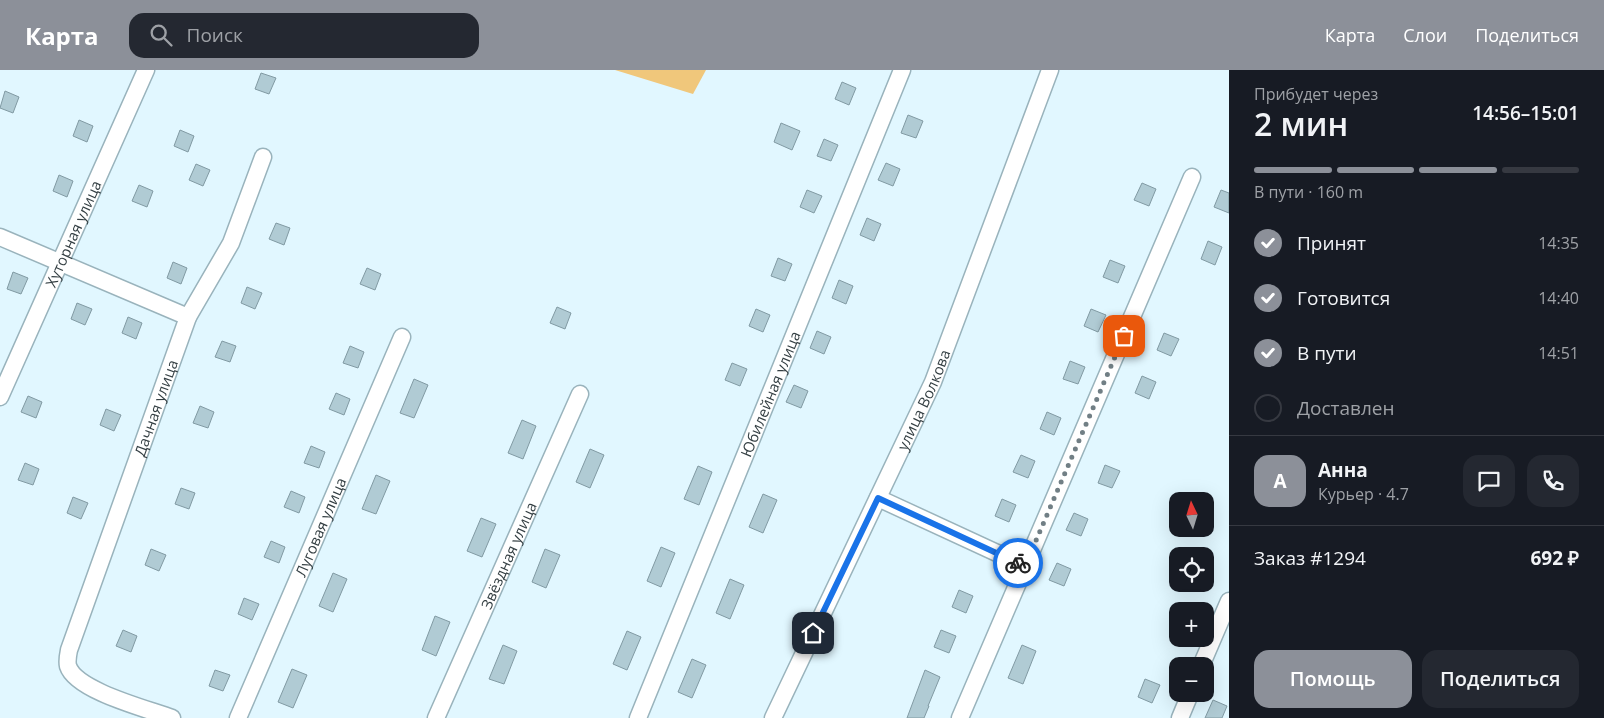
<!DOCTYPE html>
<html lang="ru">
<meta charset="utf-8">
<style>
body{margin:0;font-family:"Open Sans",sans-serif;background:#242831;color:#f1f3f6;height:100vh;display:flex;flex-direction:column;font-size:19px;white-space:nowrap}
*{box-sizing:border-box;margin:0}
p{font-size:16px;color:#9ea1a6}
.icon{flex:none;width:28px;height:28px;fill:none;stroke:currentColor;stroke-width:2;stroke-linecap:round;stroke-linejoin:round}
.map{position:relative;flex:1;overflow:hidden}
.panel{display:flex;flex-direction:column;background:#171b24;width:375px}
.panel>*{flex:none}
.needle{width:32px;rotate:356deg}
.controls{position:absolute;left:1169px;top:422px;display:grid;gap:10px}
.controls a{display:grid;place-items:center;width:45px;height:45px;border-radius:10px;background:#171b24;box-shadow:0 5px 20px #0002;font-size:25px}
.pin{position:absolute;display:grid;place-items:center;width:42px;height:42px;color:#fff;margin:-21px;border-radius:10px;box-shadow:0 2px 8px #0006}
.courier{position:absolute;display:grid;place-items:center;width:50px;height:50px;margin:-25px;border:4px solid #1a73e8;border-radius:50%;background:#fff;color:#222;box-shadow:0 1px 6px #0007}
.summary em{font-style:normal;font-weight:600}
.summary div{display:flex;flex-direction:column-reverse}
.summary{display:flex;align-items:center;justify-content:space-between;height:85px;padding:0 25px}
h1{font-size:32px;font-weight:600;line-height:38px}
.bar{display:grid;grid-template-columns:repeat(4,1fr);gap:8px 5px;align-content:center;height:60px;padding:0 25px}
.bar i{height:6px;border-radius:4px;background:#363941}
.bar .selected{background:#8c9099}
.bar p{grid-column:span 4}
.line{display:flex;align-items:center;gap:12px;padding:0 25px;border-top:1px solid #363941}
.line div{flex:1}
.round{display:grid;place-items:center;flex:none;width:52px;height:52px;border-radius:15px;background:#242831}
ol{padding:0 25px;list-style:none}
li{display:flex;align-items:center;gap:15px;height:55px}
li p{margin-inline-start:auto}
li .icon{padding:5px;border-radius:50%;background:#8c9099;color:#fff;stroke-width:4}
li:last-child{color:#9ea1a6}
li i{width:28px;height:28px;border:2px solid #363941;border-radius:50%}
.primary-button{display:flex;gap:10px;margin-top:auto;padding:10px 25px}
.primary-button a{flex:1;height:58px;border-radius:15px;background:#8c9099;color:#fff;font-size:20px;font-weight:600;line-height:58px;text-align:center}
.primary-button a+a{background:#242831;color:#f1f3f6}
header{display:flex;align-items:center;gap:30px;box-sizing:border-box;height:70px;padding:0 25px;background:#8c9099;color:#fff}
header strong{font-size:24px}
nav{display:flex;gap:28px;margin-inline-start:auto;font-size:18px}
.search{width:350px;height:45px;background:#242831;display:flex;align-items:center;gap:12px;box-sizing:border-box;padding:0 18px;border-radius:15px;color:#9ea1a6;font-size:19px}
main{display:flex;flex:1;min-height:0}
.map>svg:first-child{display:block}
.green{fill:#f0c77b}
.building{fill:#b0cbd4;stroke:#819aa3}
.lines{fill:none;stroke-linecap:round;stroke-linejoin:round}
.minor-casing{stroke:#99b3bc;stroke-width:19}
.minor{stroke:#fff;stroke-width:16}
.done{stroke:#717f85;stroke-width:5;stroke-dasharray:0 9}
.route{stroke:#1a73e8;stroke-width:6}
.labels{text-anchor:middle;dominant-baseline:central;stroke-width:4;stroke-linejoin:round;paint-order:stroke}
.street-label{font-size:15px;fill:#343f43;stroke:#fff}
</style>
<header>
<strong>Карта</strong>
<div class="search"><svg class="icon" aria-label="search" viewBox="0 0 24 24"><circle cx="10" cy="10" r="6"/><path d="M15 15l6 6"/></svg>Поиск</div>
<nav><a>Карта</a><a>Слои</a><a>Поделиться</a></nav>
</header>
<main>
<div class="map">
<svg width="1229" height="648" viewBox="0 0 1229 648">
<rect width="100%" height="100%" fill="#e1f7ff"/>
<path class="green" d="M615 0H706L693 24Z"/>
<g class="building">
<path d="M261 3 276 8 269 24 255 19Z"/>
<path d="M842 12 856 18 849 35 835 29Z"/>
<path d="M5 21 19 27 13 43 0 38Z"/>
<path d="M908 45 923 51 916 68 901 63Z"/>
<path d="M79 50 93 56 87 72 73 66Z"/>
<path d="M781 53 800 61 792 80 774 72Z"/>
<path d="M180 60 194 66 188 82 174 76Z"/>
<path d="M824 69 838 75 831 91 817 86Z"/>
<path d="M886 93 900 99 893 116 878 110Z"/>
<path d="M196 94 210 100 203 116 189 110Z"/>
<path d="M59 105 73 111 67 127 53 121Z"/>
<path d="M1142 113 1156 119 1149 136 1134 130Z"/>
<path d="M139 115 153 121 147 137 132 131Z"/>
<path d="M807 120 822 126 814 143 800 137Z"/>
<path d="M1221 120 1229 123V143L1214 137Z"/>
<path d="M867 148 881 154 874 171 860 165Z"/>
<path d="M276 153 290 158 284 175 269 169Z"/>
<path d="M1208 171 1222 177 1215 195 1201 189Z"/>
<path d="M778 188 792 194 785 211 771 206Z"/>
<path d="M1110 190 1125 196 1118 213 1103 207Z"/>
<path d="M173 192 187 198 181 214 167 208Z"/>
<path d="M367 198 381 204 375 220 360 214Z"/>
<path d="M13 202 28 208 21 224 7 219Z"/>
<path d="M839 210 853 216 846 234 832 228Z"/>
<path d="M247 217 262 223 255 239 241 233Z"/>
<path d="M77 233 92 239 85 255 71 249Z"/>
<path d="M557 237 571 243 565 259 550 253Z"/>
<path d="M756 239 770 245 763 262 749 256Z"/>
<path d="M1091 239 1106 245 1098 262 1084 256Z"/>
<path d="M128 247 142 253 136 269 122 263Z"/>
<path d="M817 261 831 267 824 284 810 278Z"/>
<path d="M1164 263 1179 269 1171 286 1157 280Z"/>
<path d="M222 271 236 276 230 292 215 287Z"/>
<path d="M350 276 364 282 358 298 343 293Z"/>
<path d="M1070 291 1085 297 1078 314 1063 309Z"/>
<path d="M732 293 747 299 740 316 725 310Z"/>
<path d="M1142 306 1156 312 1149 329 1135 323Z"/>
<path d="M414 309 428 315 414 348 400 343Z"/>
<path d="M794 315 808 321 801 338 786 332Z"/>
<path d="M336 323 350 329 344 345 329 339Z"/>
<path d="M28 326 42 332 36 348 21 342Z"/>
<path d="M200 336 214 342 208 358 193 353Z"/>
<path d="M106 339 121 345 114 361 100 355Z"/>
<path d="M1047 342 1061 348 1054 365 1040 359Z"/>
<path d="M522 350 536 356 523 389 508 383Z"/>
<path d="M311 376 325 382 319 398 304 393Z"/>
<path d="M590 379 604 385 590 418 576 412Z"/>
<path d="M1021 385 1035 391 1028 408 1013 402Z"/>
<path d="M25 393 39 399 33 415 18 410Z"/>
<path d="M1105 395 1120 401 1112 418 1098 413Z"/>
<path d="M698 396 712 402 699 435 684 429Z"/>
<path d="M376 405 390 411 376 444 362 439Z"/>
<path d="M181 418 195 423 189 439 175 434Z"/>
<path d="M291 421 305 427 299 443 284 437Z"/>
<path d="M763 424 777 430 763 463 749 457Z"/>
<path d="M73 427 88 433 81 449 67 443Z"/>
<path d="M1002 429 1016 435 1009 452 995 446Z"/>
<path d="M1074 443 1088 449 1081 466 1066 460Z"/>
<path d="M481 448 496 454 482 487 467 481Z"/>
<path d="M271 471 285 477 279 493 264 487Z"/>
<path d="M661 477 675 483 661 517 647 511Z"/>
<path d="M151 479 166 485 159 501 145 495Z"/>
<path d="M545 479 560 485 546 518 532 512Z"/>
<path d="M1057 493 1071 499 1064 516 1049 510Z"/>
<path d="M333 503 347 509 333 542 319 536Z"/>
<path d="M730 509 744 515 730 549 716 543Z"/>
<path d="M959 520 973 526 966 543 952 537Z"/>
<path d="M244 528 259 534 252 550 238 544Z"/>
<path d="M435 546 450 552 436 586 422 580Z"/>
<path d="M123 560 137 566 131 582 116 576Z"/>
<path d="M941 560 956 566 949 583 934 577Z"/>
<path d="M627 561 641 567 627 600 613 594Z"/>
<path d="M503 575 517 581 504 614 489 609Z"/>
<path d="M1022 575 1036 581 1023 614 1008 608Z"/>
<path d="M692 589 706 595 692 628 678 622Z"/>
<path d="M292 599 307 605 293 638 278 632Z"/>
<path d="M215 600 230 605 223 621 209 616Z"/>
<path d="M925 600 940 607 928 636H929L924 648H907Z"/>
<path d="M1145 609 1160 615 1152 633 1138 627Z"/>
<path d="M1213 630 1227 636 1222 648H1205Z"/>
</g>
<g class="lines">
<g class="minor-casing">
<g id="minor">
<path d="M0 167 188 247"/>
<path id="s1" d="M0 327 146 0"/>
<path d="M878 428 1025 496"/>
<path d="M1201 596 1229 531"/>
<path id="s2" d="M172 648C148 639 76 621 68 596 67 592 68 585 69 580L188 247 231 173 263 87"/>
<path id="s3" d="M238 648 402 267"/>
<path id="s4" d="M436 648 580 324"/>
<path id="s5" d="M638 648 902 0"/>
<path id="s6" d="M773 648 933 312 1050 0"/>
<path d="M960 648 1192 107"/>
<path d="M1180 648 1190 624"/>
</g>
</g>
<use href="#minor" class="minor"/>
</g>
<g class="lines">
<path class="done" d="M1018 493 1025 496 1124 266"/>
<path class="route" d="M813 563 878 428 1018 493"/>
</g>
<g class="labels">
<g class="street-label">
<text stroke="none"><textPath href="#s1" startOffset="179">Хуторная улица</textPath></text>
<text stroke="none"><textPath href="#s5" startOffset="350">Юбилейная улица</textPath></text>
<text stroke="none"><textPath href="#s6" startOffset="352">улица Волкова</textPath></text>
<text stroke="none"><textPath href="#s2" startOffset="392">Дачная улица</textPath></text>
<text stroke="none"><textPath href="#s3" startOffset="208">Луговая улица</textPath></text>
<text stroke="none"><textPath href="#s4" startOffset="178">Звёздная улица</textPath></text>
</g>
</g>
</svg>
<div class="controls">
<a><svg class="needle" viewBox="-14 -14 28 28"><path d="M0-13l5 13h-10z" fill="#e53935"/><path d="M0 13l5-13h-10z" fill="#9ea1a6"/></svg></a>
<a><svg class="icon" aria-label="locate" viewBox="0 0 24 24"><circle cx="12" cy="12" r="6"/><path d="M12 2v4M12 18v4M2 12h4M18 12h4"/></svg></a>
<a>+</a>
<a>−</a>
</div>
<div class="pin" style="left:1124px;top:266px;background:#ea580c"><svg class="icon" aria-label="bag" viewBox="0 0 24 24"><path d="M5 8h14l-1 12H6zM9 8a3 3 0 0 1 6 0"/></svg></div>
<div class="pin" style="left:813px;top:563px;background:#1f2937"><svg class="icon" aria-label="home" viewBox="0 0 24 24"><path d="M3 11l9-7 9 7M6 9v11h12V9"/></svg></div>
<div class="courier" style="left:1018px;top:493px"><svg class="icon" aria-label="bike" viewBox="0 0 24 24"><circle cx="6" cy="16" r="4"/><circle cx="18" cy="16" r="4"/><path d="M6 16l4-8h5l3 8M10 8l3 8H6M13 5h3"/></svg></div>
</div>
<section class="panel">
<div class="summary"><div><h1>2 мин</h1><p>Прибудет через</p></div><em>14:56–15:01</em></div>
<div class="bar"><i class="selected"></i><i class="selected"></i><i class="selected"></i><i></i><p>В пути · 160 m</p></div>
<ol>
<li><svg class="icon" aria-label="check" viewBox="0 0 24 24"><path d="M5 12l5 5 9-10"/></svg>Принят<p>14:35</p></li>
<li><svg class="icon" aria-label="check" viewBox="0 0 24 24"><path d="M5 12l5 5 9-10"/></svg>Готовится<p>14:40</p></li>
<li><svg class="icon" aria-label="check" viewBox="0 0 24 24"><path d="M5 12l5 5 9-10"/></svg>В пути<p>14:51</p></li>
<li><i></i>Доставлен</li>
</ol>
<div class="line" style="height:90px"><b class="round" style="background:#8c9099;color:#fff">А</b><div><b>Анна</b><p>Курьер · 4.7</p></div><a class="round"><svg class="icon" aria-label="chat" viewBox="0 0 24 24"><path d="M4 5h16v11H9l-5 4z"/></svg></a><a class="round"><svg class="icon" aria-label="phone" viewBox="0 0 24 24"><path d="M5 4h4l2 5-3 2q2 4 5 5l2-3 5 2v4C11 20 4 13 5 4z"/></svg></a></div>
<div class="line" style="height:65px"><div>Заказ #1294</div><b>692 ₽</b></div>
<div class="primary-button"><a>Помощь</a><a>Поделиться</a></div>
</section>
</main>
